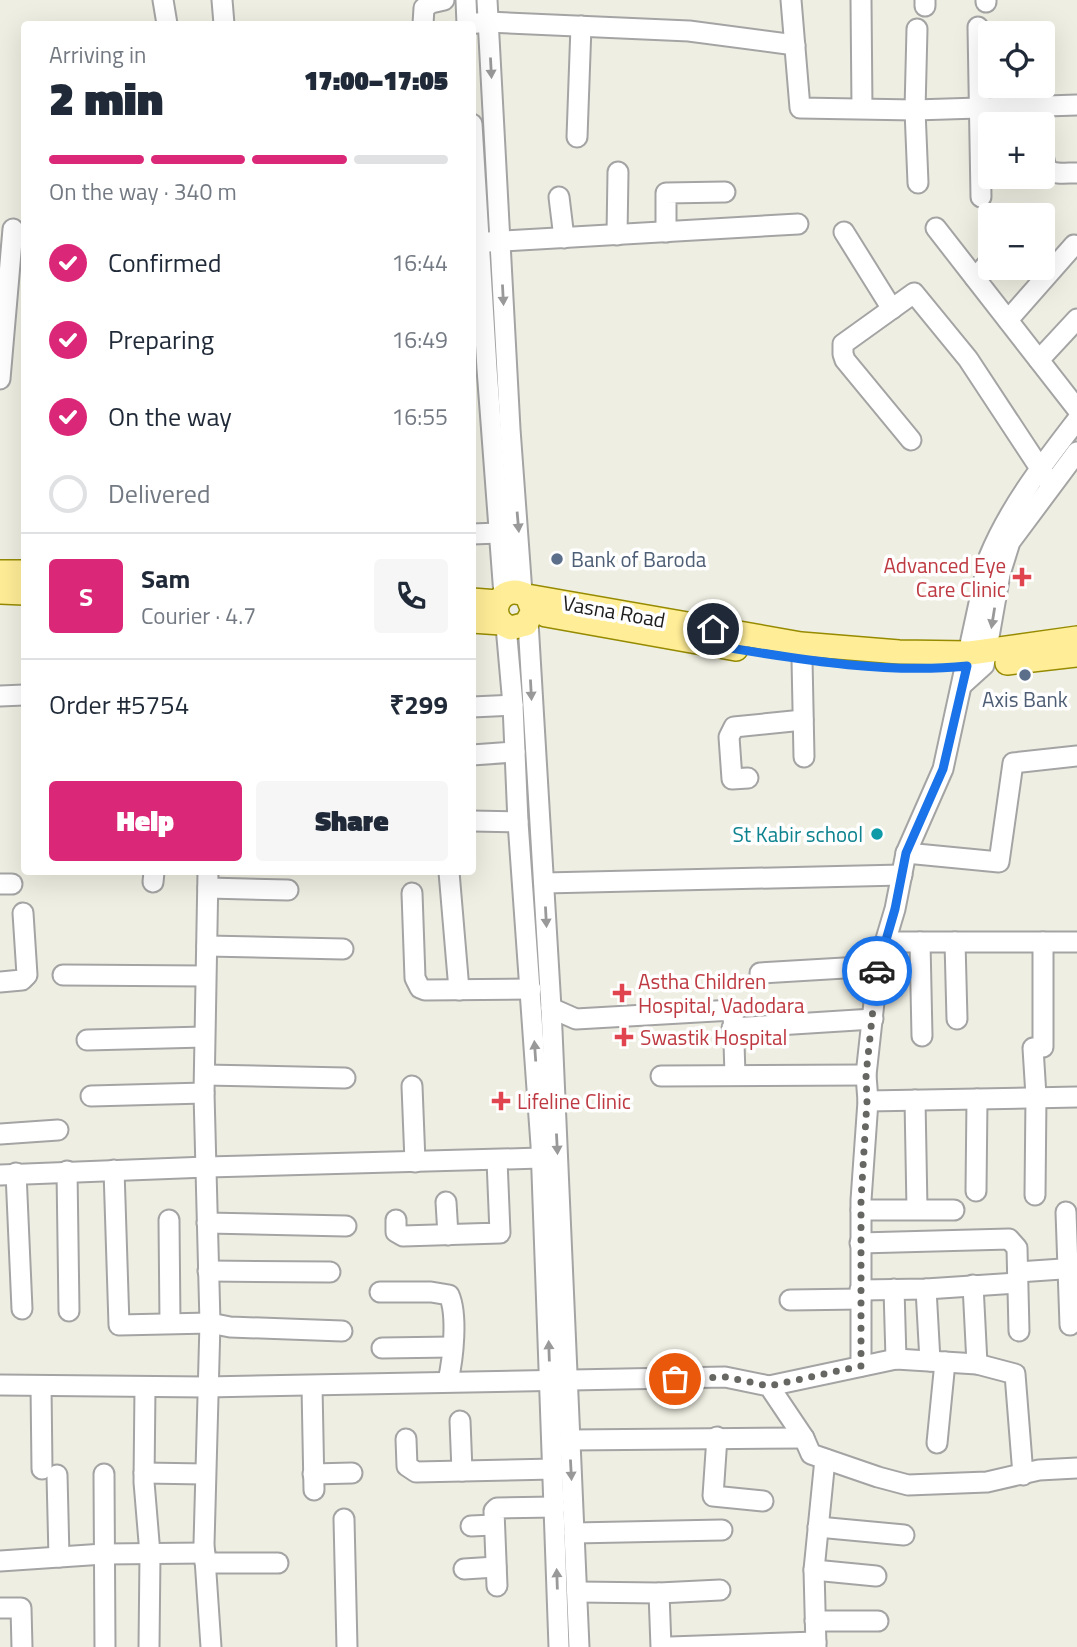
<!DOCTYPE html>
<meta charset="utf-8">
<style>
body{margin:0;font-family:"Titillium Web",sans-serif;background:#f6f6f7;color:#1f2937;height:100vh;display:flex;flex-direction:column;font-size:26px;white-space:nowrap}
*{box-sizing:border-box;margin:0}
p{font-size:23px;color:#747a83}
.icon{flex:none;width:38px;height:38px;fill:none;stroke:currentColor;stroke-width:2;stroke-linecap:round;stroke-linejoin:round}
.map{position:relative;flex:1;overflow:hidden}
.details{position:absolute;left:21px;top:21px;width:455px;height:854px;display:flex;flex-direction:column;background:#fff;border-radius:7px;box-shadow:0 7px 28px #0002}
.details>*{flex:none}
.buttons{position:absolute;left:978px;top:21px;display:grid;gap:14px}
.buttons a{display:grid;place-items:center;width:77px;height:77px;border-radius:7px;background:#fff;box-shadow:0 7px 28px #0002;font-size:35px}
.pin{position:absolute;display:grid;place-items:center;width:60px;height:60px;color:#fff;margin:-30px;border:4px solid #fff;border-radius:50%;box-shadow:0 2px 7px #0007}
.courier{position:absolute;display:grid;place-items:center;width:70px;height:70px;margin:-35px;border:5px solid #1a73e8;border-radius:50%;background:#fff;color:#222;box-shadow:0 2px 9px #0007}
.summary em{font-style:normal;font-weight:800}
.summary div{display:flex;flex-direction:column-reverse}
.summary{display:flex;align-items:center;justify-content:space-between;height:119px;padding:0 28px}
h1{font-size:46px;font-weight:800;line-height:52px}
.bar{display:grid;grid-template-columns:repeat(4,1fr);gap:10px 7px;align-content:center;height:84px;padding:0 28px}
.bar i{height:9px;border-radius:5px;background:#e0e1e3}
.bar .active{background:#db2777}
.bar p{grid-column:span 4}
.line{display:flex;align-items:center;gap:18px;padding:0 28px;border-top:2px solid #e0e1e3}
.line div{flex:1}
.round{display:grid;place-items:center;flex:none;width:74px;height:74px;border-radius:7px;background:#f6f6f7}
ol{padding:0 28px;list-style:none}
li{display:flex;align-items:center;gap:21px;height:77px}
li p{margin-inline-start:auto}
li .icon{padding:7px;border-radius:50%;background:#db2777;color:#fff;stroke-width:4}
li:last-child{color:#747a83}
li i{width:38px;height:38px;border:4px solid #e0e1e3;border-radius:50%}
.primary-button{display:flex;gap:14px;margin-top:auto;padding:14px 28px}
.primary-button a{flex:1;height:80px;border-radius:7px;background:#db2777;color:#fff;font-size:28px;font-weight:800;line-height:80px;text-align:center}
.primary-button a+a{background:#f6f6f7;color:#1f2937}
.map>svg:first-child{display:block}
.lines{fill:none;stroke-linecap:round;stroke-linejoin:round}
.minor-casing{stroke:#a4a4a4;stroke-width:23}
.major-casing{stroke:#968b00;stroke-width:26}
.minor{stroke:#fff;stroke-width:19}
.major{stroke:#ffed97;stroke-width:23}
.oneway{fill:#999}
.done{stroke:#666662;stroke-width:7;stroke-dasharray:0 12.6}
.route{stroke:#1a73e8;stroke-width:9}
.service-dot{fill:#5c6f8a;stroke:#fff;stroke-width:2.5}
.health-dot{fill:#e0444e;stroke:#fff;stroke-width:2.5}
.culture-dot{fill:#0f9aa8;stroke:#fff;stroke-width:2.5}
.labels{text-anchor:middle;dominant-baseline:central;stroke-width:7;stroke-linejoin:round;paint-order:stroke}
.service-label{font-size:21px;fill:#4e5e75;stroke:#fff;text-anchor:start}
.health-label{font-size:21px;fill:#be3a42;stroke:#fff;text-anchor:start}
.street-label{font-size:21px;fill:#1d1d1d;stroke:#fff}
.culture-label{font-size:21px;fill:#0d838f;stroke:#fff;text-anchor:end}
</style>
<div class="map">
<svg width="1077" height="1647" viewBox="0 0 1077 1647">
<rect width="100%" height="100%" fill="#efeee2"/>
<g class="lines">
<g class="minor-casing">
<g id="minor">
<path d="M163 0 167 24"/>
<path d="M222 0 224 24"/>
<path d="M466 0 467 24"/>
<path d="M487 0 510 429 522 593"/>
<path d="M791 0 800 108 915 110 1077 105"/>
<path d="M861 0 862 108"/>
<path d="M925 0V6"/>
<path d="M986 0V2"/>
<path d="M423 24 424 8 431 3 444 0"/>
<path d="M467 24 488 22 689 31 795 45"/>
<path d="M978 27 981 197"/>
<path d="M917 29 915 110 918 183"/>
<path d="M472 124 487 369 504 595"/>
<path d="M577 137 581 26"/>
<path d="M1043 150C1044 177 1054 173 1077 173"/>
<path d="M559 197 564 238"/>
<path d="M936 228 1077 409"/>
<path d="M666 232V193L725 192"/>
<path d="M844 232 892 309"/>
<path d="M617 235 618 172"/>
<path d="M488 242 798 224"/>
<path d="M975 278 990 261"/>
<path d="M1008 320 1074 245"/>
<path d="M1039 360 1077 319"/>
<path d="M0 379 13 229"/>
<path d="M911 440 845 360 843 354V344L914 293 968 359 1051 485"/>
<path d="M472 534 499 533"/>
<path d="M528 622 551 1008 579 1647"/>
<path d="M506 626 513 705 518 822 541 1145 559 1647"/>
<path d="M802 659 804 757"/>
<path d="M963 684 984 665 1000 574 1010 542 1077 452"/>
<path d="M0 696 24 695"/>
<path d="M472 707 513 705"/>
<path d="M472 755 515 752"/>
<path d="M748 778 732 779 729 737 734 727 803 720"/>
<path d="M472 821 518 822"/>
<path d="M906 853 999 862 1013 763 1077 756"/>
<path d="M208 872 204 1093 210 1323 204 1544 211 1647"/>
<path d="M449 872 459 990"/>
<path d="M153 882 154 872"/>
<path d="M544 883 902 875"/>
<path d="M0 884H12"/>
<path d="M208 888 288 890"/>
<path d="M412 893 415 978 420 988 425 990 531 989"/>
<path d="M886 942H1077"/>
<path d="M920 942 922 1036"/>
<path d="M955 942 957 1019"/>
<path d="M207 946 343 949"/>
<path d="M760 973 878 966"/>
<path d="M63 975 205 976"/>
<path d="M0 982 22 980 27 975 23 913"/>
<path d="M551 1008 576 1019 733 1010 735 1075"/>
<path d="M732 1028 873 1019"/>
<path d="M87 1040 204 1037"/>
<path d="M1043 1047V942"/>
<path d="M1033 1048 1036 1096 1035 1195"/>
<path d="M205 1075 345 1078"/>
<path d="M661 1076 866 1075"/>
<path d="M412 1086 415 1162"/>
<path d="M91 1096 204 1093"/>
<path d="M915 1100 917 1209"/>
<path d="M868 1101 1077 1097"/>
<path d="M0 1134 58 1130"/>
<path d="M114 1170 119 1325 210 1323 230 1327 342 1331"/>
<path d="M67 1171 69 1311"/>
<path d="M16 1173 22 1309"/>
<path d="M0 1175 207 1167 541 1158"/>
<path d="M976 1191 977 1099"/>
<path d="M446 1202 448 1235"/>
<path d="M861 1210H954"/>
<path d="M1066 1212 1070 1325"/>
<path d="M169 1220 170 1323"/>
<path d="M396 1220V1232L403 1236 500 1233 497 1160"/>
<path d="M207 1223 346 1226"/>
<path d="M860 1243 1009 1239 1017 1248 1019 1331"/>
<path d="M208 1271 330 1272"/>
<path d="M1018 1272 1077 1268"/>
<path d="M973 1285 977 1364"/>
<path d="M894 1289 896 1359"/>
<path d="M926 1289 930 1361"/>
<path d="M860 1290 926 1289 1017 1283"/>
<path d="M380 1292H431L449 1295C458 1315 453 1359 448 1381"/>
<path d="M790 1300 861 1299"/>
<path d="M382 1348 452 1347"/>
<path d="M861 1366V1200L868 1101 866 1075 878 966 895 909 906 853 943 769 989 557C1010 506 1044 463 1077 420"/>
<path d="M0 1385 206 1387 725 1377 769 1386 804 1438 811 1454 878 1477 908 1485 987 1482 1039 1470 1077 1468"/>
<path d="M41 1386 42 1469"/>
<path d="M312 1386 314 1490"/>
<path d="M769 1386 896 1359 977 1364 1015 1374 1023 1475"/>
<path d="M145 1387 144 1482 150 1554 149 1647"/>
<path d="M460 1421 462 1471"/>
<path d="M717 1437 713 1496 763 1501"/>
<path d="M406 1439 407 1466 416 1472 554 1469"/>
<path d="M570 1440 804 1438"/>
<path d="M937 1443 945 1362"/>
<path d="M144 1473 205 1474"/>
<path d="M104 1474 105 1647"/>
<path d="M313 1474 352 1473"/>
<path d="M57 1475 59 1557"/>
<path d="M344 1519 347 1647"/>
<path d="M471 1526 493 1525"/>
<path d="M818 1527 904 1535"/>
<path d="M574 1533 722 1530"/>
<path d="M0 1561 104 1554 205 1553"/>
<path d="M205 1563H278"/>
<path d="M464 1569 496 1567"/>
<path d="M814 1570 876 1576"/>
<path d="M497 1586 494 1511 497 1508 555 1507"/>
<path d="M577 1592 659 1593 720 1590"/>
<path d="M659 1593 661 1647"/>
<path d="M0 1608H21L22 1647"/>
<path d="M815 1621H878"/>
<path d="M670 1647 816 1642"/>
<path d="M816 1647 814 1570 825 1459"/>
</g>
</g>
<g class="major-casing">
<g id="major">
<path d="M0 572H24"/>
<path d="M0 592 24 593"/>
<path d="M527 596 533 611 526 624 511 628C483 618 500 580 527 596L801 644 899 652 970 653 1077 638"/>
<path d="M472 600 498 602"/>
<path d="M546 615 736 649"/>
<path d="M472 621 501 623"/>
<path d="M1007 663 1077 655"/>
</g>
</g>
<use href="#minor" class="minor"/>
<use href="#major" class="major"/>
</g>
<defs><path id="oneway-solid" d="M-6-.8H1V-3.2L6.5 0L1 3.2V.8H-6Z" transform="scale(1.75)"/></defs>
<g class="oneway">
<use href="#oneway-solid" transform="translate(491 68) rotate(87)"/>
<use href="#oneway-solid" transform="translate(503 295) rotate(87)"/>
<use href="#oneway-solid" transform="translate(518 522) rotate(85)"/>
<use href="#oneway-solid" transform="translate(993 618) rotate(99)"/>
<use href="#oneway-solid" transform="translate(531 690) rotate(87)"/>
<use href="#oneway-solid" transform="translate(546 917) rotate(87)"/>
<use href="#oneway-solid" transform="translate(535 1051) rotate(-94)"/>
<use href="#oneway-solid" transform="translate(557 1144) rotate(87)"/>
<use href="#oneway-solid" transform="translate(549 1351) rotate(-92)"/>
<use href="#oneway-solid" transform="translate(571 1470) rotate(87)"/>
<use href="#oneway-solid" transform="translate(557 1579) rotate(-92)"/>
</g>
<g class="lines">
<path class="done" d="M675 1379 725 1377 769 1386 861 1366V1200L867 1101 866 1075 877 971"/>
<path class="route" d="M713 629 694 625 692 642C782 656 876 675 967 666L943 769 906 853 895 909 877 971"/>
</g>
<g class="service-dot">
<circle cx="557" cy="559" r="7"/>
<circle cx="1025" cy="675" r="7"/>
</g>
<g class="health-dot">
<path d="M1018.5 566.5h7v7h7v7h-7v7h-7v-7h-7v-7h7z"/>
<path d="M618.5 982.5h7v7h7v7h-7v7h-7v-7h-7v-7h7z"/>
<path d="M620.5 1026.5h7v7h7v7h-7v7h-7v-7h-7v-7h7z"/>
<path d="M497.5 1090.5h7v7h7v7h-7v7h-7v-7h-7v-7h7z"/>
</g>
<circle class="culture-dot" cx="877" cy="834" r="7"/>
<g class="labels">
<g class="service-label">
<text x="571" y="559">Bank of Baroda</text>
<text x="1025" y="699" text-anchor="middle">Axis Bank</text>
</g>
<g class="health-label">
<text x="1006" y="565" text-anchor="end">Advanced Eye<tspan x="1006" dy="24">Care Clinic</tspan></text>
<text x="638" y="981">Astha Children<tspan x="638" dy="24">Hospital, Vadodara</tspan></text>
<text x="640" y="1037">Swastik Hospital</text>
<text x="517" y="1101">Lifeline Clinic</text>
</g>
<g class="street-label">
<text transform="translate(614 611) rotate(10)">Vasna Road</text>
</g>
<g class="culture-label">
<text x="863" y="834">St Kabir school</text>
</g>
</g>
</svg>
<div class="buttons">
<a><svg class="icon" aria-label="locate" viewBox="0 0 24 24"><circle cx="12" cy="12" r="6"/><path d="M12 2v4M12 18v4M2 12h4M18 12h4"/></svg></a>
<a>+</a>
<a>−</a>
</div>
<div class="pin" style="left:675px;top:1379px;background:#ea580c"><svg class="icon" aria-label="bag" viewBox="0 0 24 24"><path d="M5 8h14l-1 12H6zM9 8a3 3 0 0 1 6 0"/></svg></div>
<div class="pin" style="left:713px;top:629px;background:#1f2937"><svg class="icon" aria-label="home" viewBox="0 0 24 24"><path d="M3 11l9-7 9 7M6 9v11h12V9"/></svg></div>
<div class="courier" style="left:877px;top:971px"><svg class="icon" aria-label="car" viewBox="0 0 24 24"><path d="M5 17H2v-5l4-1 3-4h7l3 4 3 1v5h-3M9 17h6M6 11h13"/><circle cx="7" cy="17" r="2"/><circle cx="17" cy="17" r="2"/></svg></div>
<section class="details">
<div class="summary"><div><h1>2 min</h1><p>Arriving in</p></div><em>17:00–17:05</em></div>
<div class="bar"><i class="active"></i><i class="active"></i><i class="active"></i><i></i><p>On the way · 340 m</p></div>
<ol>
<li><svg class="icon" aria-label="check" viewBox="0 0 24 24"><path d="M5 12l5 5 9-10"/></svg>Confirmed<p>16:44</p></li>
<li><svg class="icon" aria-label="check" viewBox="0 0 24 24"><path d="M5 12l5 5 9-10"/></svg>Preparing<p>16:49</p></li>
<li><svg class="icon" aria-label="check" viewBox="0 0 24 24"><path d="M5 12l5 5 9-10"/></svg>On the way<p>16:55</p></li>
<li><i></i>Delivered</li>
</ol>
<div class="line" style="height:126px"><b class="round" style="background:#db2777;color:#fff">S</b><div><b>Sam</b><p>Courier · 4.7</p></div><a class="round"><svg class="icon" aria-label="phone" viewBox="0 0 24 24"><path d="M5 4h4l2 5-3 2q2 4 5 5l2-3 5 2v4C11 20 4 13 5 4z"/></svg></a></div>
<div class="line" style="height:91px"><div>Order #5754</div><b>₹299</b></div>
<div class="primary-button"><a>Help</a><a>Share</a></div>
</section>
</div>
